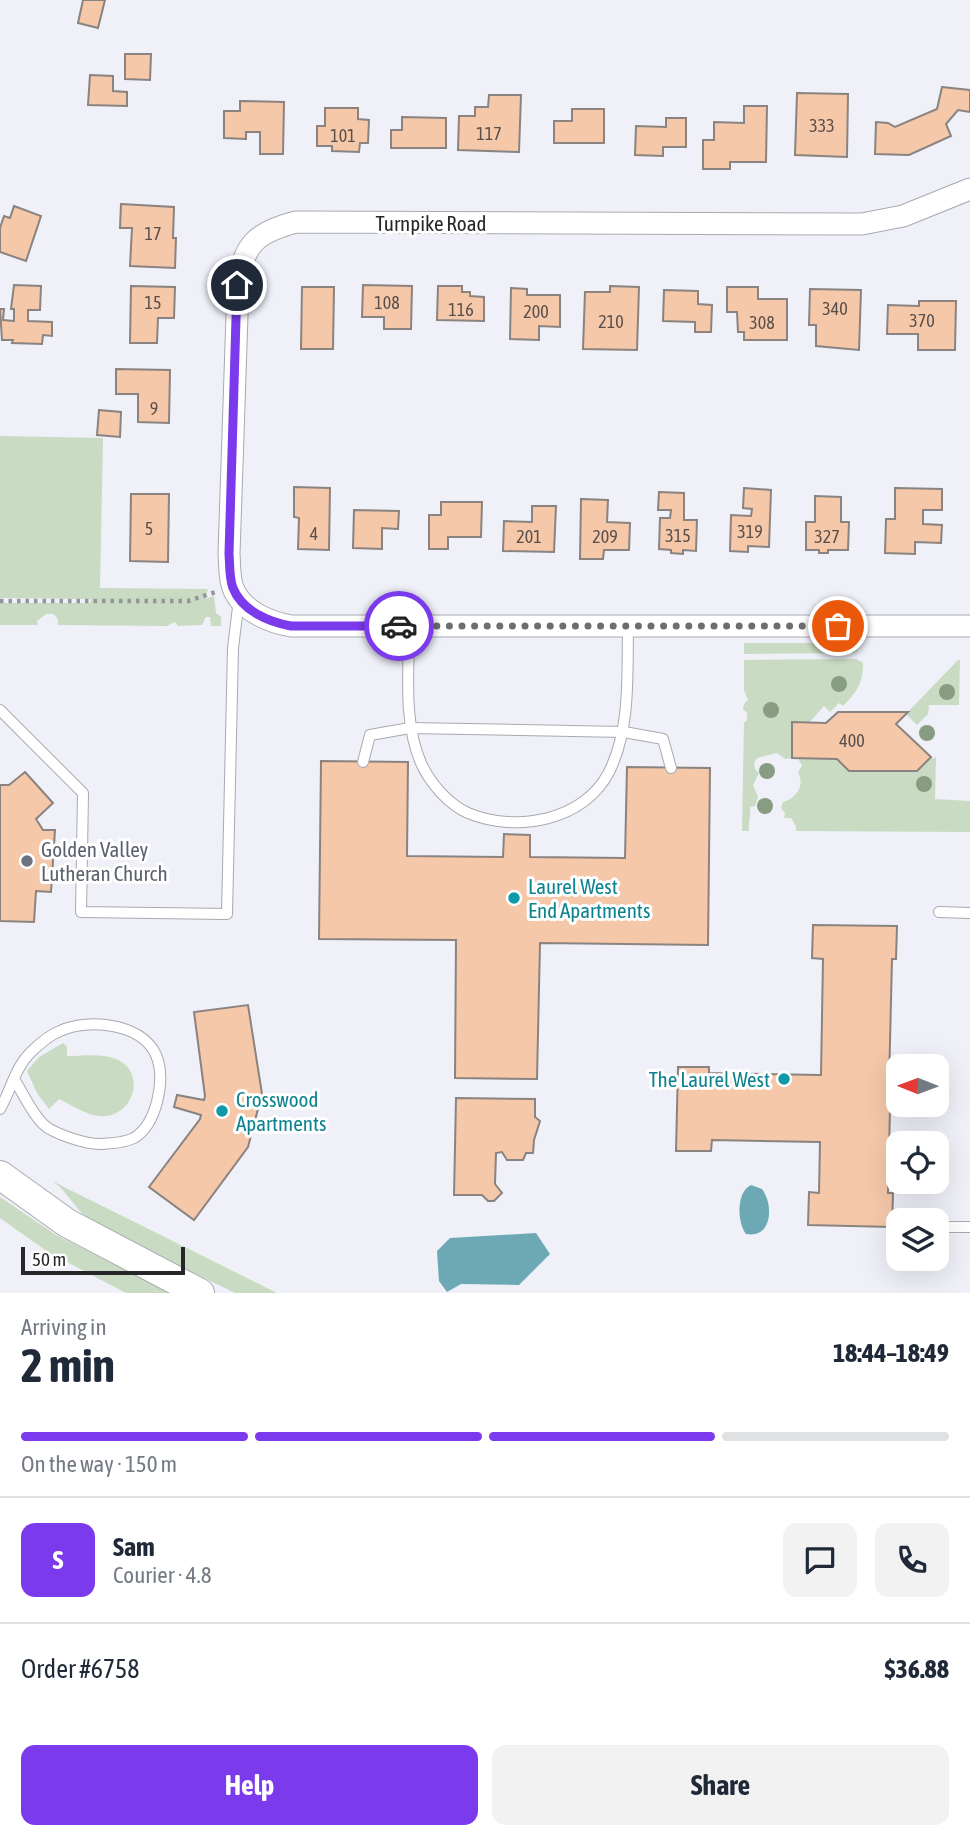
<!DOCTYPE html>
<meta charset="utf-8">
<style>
body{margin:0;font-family:"Asap Condensed",sans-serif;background:#f2f2f3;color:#1f2937;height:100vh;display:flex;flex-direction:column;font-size:26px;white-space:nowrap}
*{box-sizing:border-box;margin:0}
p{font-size:23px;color:#747a83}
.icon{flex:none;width:38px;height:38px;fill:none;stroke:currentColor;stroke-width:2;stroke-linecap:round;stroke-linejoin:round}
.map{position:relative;height:1293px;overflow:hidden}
.details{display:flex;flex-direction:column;background:#fff;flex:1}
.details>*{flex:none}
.needle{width:46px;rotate:271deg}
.fabs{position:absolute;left:886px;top:1054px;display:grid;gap:14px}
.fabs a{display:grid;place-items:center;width:63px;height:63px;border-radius:14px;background:#fff;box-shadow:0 7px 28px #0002;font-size:35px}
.scale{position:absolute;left:21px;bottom:18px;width:164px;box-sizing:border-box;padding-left:7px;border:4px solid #27272a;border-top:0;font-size:19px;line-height:24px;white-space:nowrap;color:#27272a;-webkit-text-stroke:5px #fff;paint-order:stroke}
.pin{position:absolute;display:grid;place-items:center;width:60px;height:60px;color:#fff;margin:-30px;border:4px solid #fff;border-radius:50%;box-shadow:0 2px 7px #0007}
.courier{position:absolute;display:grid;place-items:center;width:70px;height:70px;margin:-35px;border:5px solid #7c3aed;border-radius:50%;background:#fff;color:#222;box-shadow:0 2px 9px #0007}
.summary em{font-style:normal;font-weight:700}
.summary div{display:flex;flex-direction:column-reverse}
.summary{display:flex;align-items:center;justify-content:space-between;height:119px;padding:0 21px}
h1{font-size:46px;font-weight:700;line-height:52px}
.bar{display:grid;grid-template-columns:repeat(4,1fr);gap:10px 7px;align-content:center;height:84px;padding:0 21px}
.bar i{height:9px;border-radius:5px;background:#e0e1e3}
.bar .current{background:#7c3aed}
.bar p{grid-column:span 4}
.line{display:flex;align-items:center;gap:18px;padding:0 21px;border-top:2px solid #e0e1e3}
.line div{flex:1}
.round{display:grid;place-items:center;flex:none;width:74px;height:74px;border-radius:14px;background:#f2f2f3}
.primary-button{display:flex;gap:14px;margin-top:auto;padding:14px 21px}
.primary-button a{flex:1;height:80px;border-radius:14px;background:#7c3aed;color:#fff;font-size:28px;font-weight:700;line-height:80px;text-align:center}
.primary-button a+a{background:#f2f2f3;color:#1f2937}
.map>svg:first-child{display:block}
.green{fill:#c9dbc2}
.water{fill:#6ca9b4}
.building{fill:#f5c8aa;stroke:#8a837f;stroke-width:2}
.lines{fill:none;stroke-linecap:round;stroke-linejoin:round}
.service-casing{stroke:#a9aab1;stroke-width:12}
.minor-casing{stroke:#a9aab1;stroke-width:23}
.tertiary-casing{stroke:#a9aab1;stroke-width:30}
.path{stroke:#95969c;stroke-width:4.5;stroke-dasharray:3.5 5;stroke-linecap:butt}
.service{stroke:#fff;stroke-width:10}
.minor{stroke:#fff;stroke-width:21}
.tertiary{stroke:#fff;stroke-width:28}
.tree{fill:#879c81}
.done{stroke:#6d6d72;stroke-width:7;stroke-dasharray:0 12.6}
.route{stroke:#7c3aed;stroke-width:9}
.worship-dot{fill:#6b7280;stroke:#fff;stroke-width:2.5}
.culture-dot{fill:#0f9aa8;stroke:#fff;stroke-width:2.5}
.labels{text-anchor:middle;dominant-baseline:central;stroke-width:6;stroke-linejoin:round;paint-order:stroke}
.number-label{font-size:18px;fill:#5a4f4a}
.street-label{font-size:21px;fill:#27272a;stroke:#fff}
.worship-label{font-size:21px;fill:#5b616d;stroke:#fff;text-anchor:start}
.culture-label{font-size:21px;fill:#0d838f;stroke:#fff;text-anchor:start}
</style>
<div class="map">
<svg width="970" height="1293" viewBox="0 0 970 1293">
<rect width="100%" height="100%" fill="#eff0f8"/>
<g class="green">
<path d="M0 436 103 438 100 588 208 589 205 599 214 596 216 613 221 617V626H211L210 617H206L202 625 178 626 175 622 167 626 58 625V619L53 614H46L37 621 38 625H0V603H90L91 599 0 598Z"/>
<path d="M744 643H849L858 650 854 653 744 654Z"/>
<path d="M856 659 863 663C863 683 857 692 843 706L839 703 830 712 824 706 809 723H792V758L785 759 777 753 757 758 754 763 755 769 759 773 753 785 758 797 755 806 750 807C751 816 748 822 749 831H742L744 723 747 720V713L743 709 744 704 748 700 744 690V660Z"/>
<path d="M958 660H960L959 705H929L928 714 917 725 906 714Z"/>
<path d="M936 756 935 799 970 801V832L796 831V826L791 818H784L785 813 781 808 783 802C797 798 805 785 798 772L802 766 798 758 837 759 850 771H917L931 757 934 759Z"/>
<path d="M63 1043 67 1047V1056C82 1056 102 1053 116 1059 149 1073 132 1120 99 1116 86 1115 70 1104 59 1099L49 1109 37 1093 27 1071 39 1057Z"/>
<path d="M52 1181 277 1293H235L190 1271 85 1217 60 1187Z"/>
<path d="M0 1197 56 1235 171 1293H126L48 1252 0 1218Z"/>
</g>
<g class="water">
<path d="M751 1185 762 1189C774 1205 772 1239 746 1234 737 1222 736 1192 751 1185Z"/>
<path d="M536 1233 550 1254 519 1285 461 1284 447 1292 439 1281 437 1251 450 1238Z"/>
</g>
<g class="building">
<path d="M83 0H105L98 28 78 23Z"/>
<path d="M125 54H151L150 80 125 79Z"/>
<path d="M90 75 113 76V91L127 92V106L88 105Z"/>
<path d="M942 87 970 90V112L958 110 946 124 951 136 909 155 875 154 876 122 888 123 895 127 937 109Z"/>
<path d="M797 93 848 94 847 157 795 155Z"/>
<path d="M489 95H521L519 152 458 150 459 116H475V107H488Z"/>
<path d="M240 101 284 102 283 154H260V132H246V139L224 138V111H240Z"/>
<path d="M744 106H767L766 162H730V169H703V140H714V122L744 123Z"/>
<path d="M325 108H358V119L369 120 368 143H360L359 152 332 151V146H317V126H325Z"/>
<path d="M572 109H604V143H554V121H572Z"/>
<path d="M402 117 446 118V148H391V130H402Z"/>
<path d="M666 118H686V147H663V156L635 155 636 126 666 127Z"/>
<path d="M121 204 174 207 173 238H176L175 268 130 266 132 228H120Z"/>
<path d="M14 206 41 216 26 261 0 252V228L4 216 10 218Z"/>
<path d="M14 285 41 286 40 310H28V321L52 322V336L43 335 42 344 12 343 13 340H2L0 309H4L3 320 14 321V309H11Z"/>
<path d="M363 285 412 286 411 329H384V317H362Z"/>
<path d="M131 286 175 287 174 318H158L157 343H130Z"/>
<path d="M438 286H462V292H470V296L484 297V321L437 320Z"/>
<path d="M610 286 639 287 637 350 583 349 585 292H610Z"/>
<path d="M302 287H334L333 349H301Z"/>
<path d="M727 287H758V299H787V340H744V332H738L737 312H727Z"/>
<path d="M511 288 527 289V295H560V327L539 326V340L510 339Z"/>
<path d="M810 289 861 290 859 350 816 346V325H809Z"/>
<path d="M664 290 698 291V304L712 305 711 332H695V322L663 321Z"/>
<path d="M919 301H956L955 350H918V334H887L888 305 919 306Z"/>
<path d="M116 369 170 370 169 423 138 422V394H116Z"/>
<path d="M99 410 121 412 120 437 97 435Z"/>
<path d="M294 487 330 488 329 550 298 549 299 518 294 517Z"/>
<path d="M744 488 771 490 769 547 748 546V552L730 551 731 515 751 516 752 509 743 508Z"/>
<path d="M895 488 942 489V510H923V524L942 525 941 543 915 542V554L885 553 886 519H895Z"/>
<path d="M659 492 684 493V520H697L696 551 683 550V554L671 553V550L659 549 660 518H670L671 510H658Z"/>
<path d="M131 494H169L168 562 130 561Z"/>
<path d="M815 496 841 497V522H849L848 550H828V553H819V550H806V522H815Z"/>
<path d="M581 499 608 500 607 522 630 523 629 550H604L603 559H580Z"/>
<path d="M441 502H482L481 537H448V549H429V515H441Z"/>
<path d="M532 506H556L554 552 503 551 504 521 532 522Z"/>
<path d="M354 510 399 511 398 529 382 528V549L353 548Z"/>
<path d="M838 712H908L896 724 931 757 917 771H849L837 759 792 758V722L826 723Z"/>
<path d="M321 761 408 762 407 856 503 857 504 834 530 835V857L625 858 627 767 710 768 708 945 540 943 537 1079 455 1078 456 940 319 939Z"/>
<path d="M25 772 53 803 36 819 43 830H55L51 892 36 891 34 922 0 921V785H9Z"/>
<path d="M813 925 897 926 896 959H892L889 1083H898V1104H916V1110L890 1109 888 1193H893L892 1227 808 1225 809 1192 819 1193 820 1142 712 1140 711 1151H676L678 1067H709V1073L821 1075 823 959 812 958Z"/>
<path d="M248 1005 262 1094 248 1147 194 1220 149 1187 200 1119 201 1115 174 1107 177 1095 204 1100 205 1096 194 1012Z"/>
<path d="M456 1098 535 1099V1117L540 1121 534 1140 533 1153H526L523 1160H507L502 1152 496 1153 495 1184 502 1193 494 1201H488L482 1195H454Z"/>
</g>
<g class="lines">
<g class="service-casing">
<g id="service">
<path d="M409 626C409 671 403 722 421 763 430 783 448 804 468 813 516 833 584 821 609 772 631 728 627 674 628 625"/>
<path d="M0 710 83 793 81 912 227 914 233 648 239 599"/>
<path d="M363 762 370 735 410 728 624 732 663 739 671 768"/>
<path d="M939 912 970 913"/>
<path d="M0 1109C11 1090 15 1068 30 1053 38 1045 50 1035 60 1031 88 1018 142 1023 156 1055 166 1079 157 1124 134 1138 124 1143 113 1143 102 1144 88 1145 53 1134 43 1124 31 1112 23 1093 14 1079"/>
<path d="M936 1227H970"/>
</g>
</g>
<g class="minor-casing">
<path id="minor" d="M970 189 903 216 862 224 296 222C257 232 243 244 238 285L229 554C230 565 229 578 233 588 242 611 269 622 291 626H970"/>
</g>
<g class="tertiary-casing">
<path id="tertiary" d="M0 1175 67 1223 200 1293"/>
</g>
<path class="path" d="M0 601H188L216 592"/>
<use href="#service" class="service"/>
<use href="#minor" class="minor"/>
<use href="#tertiary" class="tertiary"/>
</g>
<g class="tree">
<circle cx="839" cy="684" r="8"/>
<circle cx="947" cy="692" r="8"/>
<circle cx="771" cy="710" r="8"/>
<circle cx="927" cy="733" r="8"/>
<circle cx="767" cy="771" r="8"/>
<circle cx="924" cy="784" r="8"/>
<circle cx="765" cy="806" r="8"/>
</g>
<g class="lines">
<path class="done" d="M399 626H838"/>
<path class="route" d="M237 285 229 554C230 565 229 578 233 588 242 611 269 622 291 626H399"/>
</g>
<circle class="worship-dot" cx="27" cy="861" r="7"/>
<g class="culture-dot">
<circle cx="514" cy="898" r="7"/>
<circle cx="784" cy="1079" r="7"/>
<circle cx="222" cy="1111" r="7"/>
</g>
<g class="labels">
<g class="number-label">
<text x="822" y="125">333</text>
<text x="489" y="133">117</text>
<text x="343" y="135">101</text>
<text x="153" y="233">17</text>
<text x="153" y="302">15</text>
<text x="387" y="302">108</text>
<text x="835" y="308">340</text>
<text x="461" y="309">116</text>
<text x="536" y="311">200</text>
<text x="922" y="320">370</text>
<text x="611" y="321">210</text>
<text x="762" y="322">308</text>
<text x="154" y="408">9</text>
<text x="149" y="528">5</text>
<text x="750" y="531">319</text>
<text x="314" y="533">4</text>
<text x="678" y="535">315</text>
<text x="529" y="536">201</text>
<text x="605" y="536">209</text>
<text x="827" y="536">327</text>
<text x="852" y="740">400</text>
</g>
<g class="street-label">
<text x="431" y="223">Turnpike Road</text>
</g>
<g class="worship-label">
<text x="41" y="849">Golden Valley<tspan x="41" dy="24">Lutheran Church</tspan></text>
</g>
<g class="culture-label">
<text x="528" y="886">Laurel West<tspan x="528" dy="24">End Apartments</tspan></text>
<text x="770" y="1079" text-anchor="end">The Laurel West</text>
<text x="236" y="1099">Crosswood<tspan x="236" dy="24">Apartments</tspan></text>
</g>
</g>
</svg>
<div class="fabs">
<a><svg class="needle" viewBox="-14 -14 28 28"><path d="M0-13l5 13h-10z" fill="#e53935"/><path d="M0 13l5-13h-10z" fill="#747a83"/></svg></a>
<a><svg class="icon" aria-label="locate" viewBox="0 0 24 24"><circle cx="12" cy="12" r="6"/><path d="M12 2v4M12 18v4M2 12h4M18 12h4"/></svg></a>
<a><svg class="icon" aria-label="layers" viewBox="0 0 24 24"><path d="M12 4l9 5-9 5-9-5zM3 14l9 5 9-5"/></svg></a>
</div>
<div class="scale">50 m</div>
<div class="pin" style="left:838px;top:626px;background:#ea580c"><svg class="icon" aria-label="bag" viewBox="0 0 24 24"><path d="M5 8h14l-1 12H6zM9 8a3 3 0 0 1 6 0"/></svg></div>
<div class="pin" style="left:237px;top:285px;background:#1f2937"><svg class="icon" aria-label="home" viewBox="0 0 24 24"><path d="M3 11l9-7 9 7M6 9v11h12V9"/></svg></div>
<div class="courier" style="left:399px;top:626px"><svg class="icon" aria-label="car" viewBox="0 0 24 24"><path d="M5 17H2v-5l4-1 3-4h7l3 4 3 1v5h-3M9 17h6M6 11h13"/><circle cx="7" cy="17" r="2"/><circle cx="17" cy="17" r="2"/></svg></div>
</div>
<section class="details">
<div class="summary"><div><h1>2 min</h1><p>Arriving in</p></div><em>18:44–18:49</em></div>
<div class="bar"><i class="current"></i><i class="current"></i><i class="current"></i><i></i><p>On the way · 150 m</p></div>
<div class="line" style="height:126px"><b class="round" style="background:#7c3aed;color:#fff">S</b><div><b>Sam</b><p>Courier · 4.8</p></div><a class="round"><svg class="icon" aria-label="chat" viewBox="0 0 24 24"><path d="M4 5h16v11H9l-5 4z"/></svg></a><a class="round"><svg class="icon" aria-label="phone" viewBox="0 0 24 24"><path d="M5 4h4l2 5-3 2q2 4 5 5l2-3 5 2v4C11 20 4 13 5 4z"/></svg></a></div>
<div class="line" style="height:91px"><div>Order #6758</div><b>$36.88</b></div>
<div class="primary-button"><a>Help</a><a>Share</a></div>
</section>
